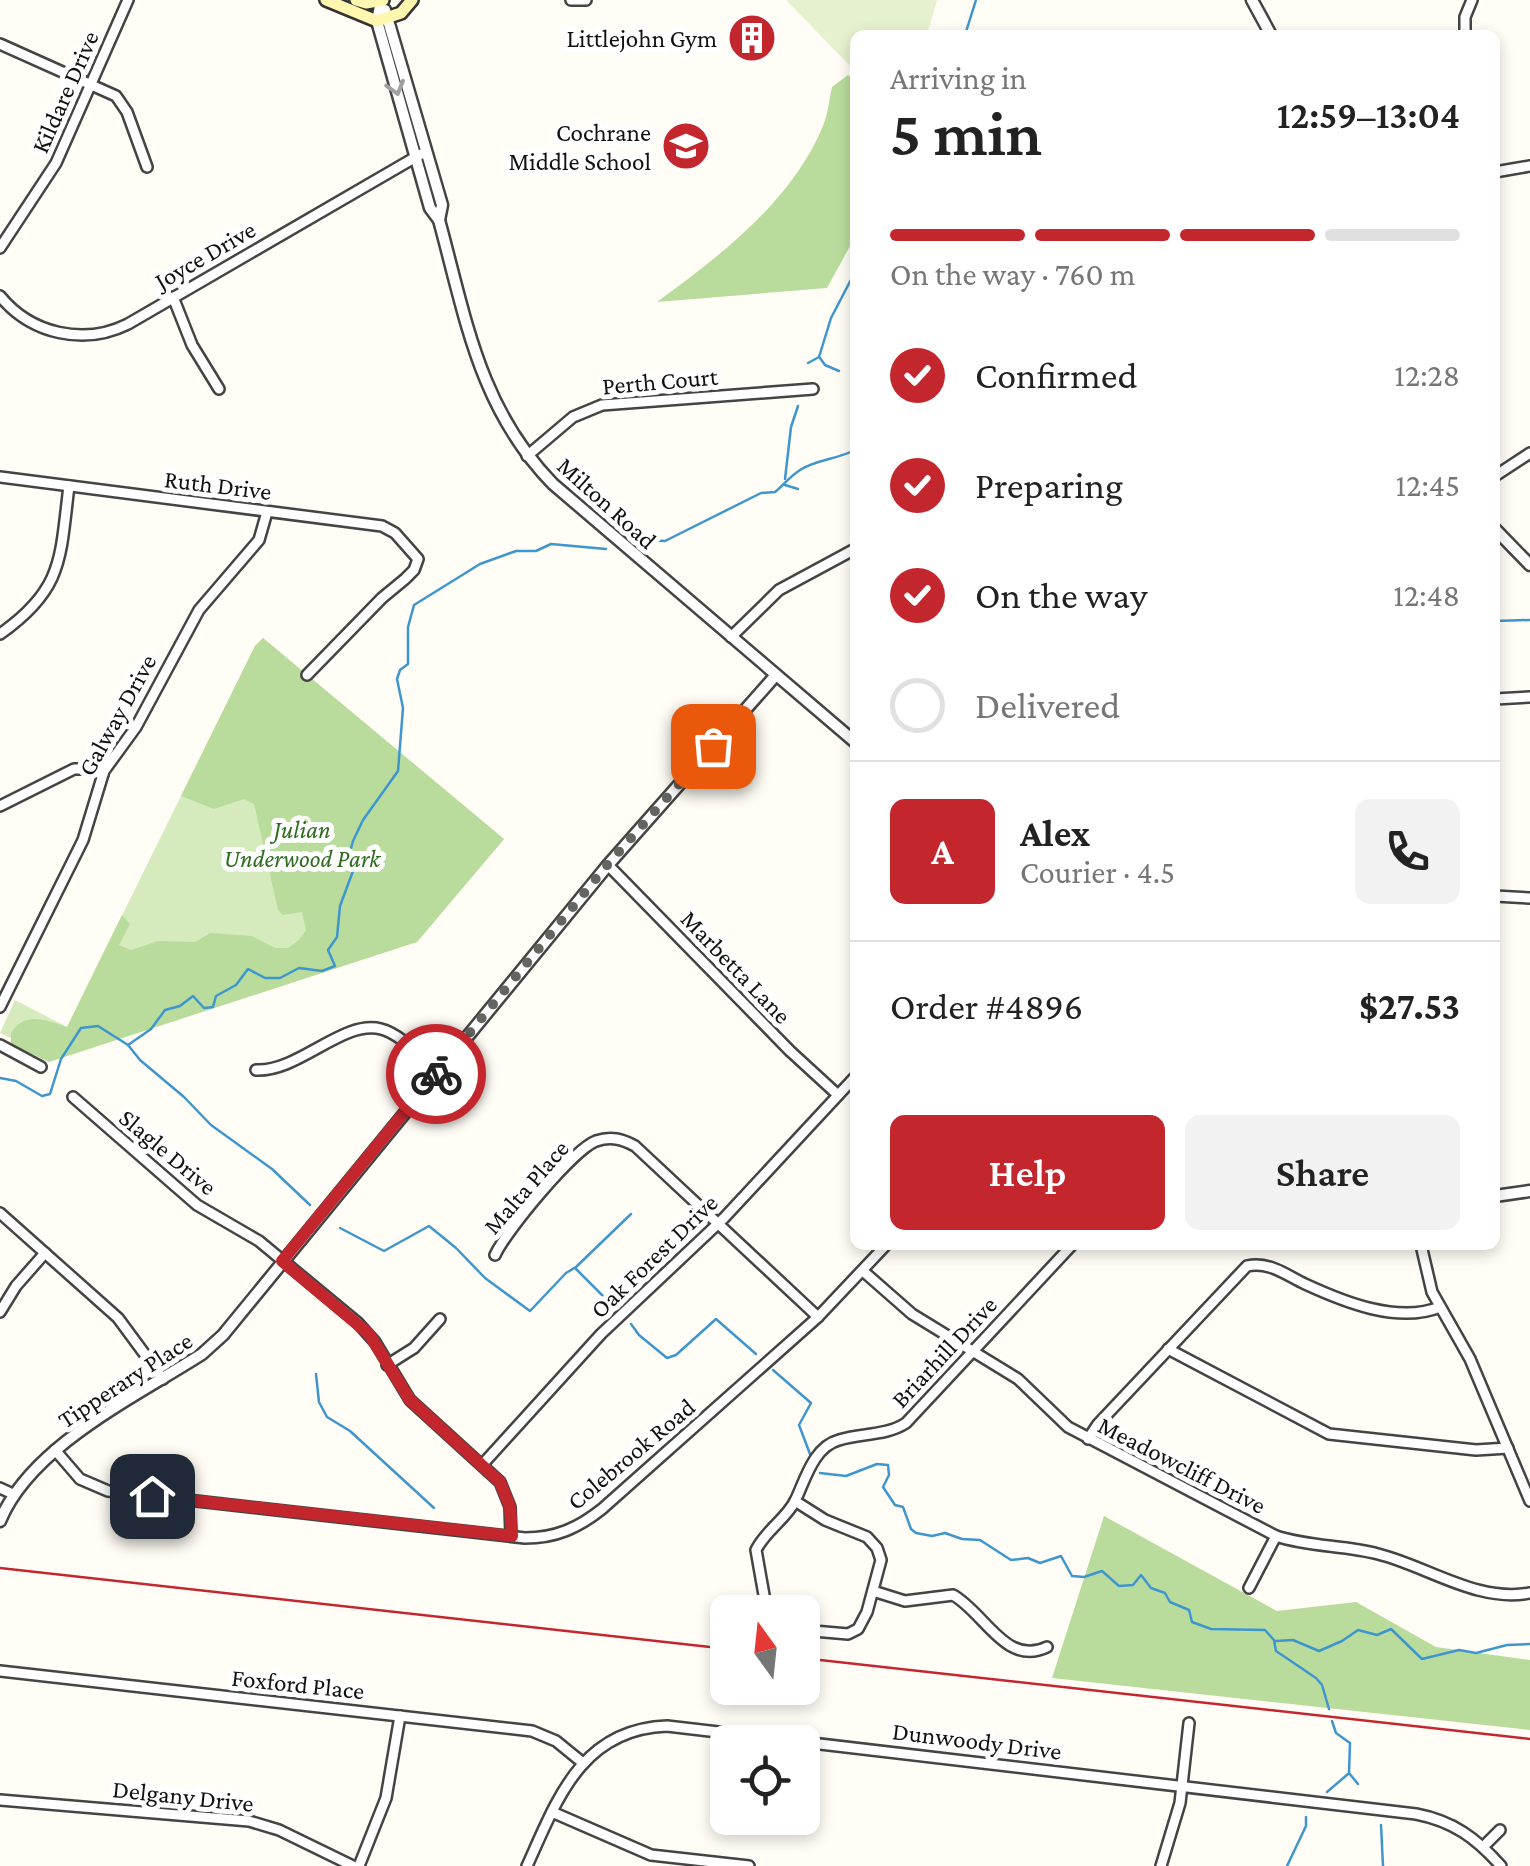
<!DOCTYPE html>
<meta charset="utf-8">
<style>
body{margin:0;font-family:"Crimson Pro",serif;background:#f2f2f2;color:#222;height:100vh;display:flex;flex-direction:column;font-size:38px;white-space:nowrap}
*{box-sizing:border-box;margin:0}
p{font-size:32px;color:#767676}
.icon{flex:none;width:55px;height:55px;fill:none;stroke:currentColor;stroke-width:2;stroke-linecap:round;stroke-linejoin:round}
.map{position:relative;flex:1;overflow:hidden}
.sheet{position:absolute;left:850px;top:30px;width:650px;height:1220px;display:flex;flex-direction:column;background:#fff;border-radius:15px;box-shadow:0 5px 15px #0003}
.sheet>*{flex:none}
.needle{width:65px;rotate:345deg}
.tools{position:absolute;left:710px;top:1595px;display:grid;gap:20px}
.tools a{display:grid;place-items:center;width:110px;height:110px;border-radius:15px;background:#fff;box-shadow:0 5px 15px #0003;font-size:50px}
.pin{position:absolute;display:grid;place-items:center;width:85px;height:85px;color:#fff;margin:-42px;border-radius:20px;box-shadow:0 5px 15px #0006}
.courier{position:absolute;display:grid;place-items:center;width:100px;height:100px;margin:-50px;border:8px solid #c4262e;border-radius:50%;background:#fff;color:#222;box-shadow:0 2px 12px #0007}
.headline em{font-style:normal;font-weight:600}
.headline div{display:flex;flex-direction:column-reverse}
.headline{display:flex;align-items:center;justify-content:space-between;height:170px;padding:0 40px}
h1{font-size:65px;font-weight:600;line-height:75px}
.bar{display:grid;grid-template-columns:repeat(4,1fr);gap:15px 10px;align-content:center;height:120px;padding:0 40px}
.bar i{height:12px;border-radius:8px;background:#e0e0e0}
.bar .on{background:#c4262e}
.bar p{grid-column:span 4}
.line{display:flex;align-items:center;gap:25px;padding:0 40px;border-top:2px solid #e0e0e0}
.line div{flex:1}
.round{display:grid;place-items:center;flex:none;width:105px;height:105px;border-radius:15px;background:#f2f2f2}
ol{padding:0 40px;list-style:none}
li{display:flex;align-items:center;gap:30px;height:110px}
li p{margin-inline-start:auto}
li .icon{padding:10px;border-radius:50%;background:#c4262e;color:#fff;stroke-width:4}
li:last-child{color:#767676}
li i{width:55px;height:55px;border:5px solid #e0e0e0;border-radius:50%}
.primary-button{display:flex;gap:20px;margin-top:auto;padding:20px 40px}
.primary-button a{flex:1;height:115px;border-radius:15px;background:#c4262e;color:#fff;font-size:40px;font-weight:600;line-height:115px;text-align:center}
.primary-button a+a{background:#f2f2f2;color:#222}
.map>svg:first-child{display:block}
.green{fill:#d5ebbd}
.forest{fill:#b9dc9c}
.pitch{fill:#e6f2cf}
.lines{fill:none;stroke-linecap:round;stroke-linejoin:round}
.stream{stroke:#3f96cf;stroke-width:2.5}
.minor-casing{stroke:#444;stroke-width:14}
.tertiary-casing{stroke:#444;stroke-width:15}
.secondary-casing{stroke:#333;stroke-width:16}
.minor{stroke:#fff;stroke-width:9}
.tertiary{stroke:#fff;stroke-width:10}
.secondary{stroke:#fff6b0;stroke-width:11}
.rail{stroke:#c4262e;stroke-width:2.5}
.oneway{stroke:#a0a0a0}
.done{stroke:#646461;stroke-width:10;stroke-dasharray:0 18}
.route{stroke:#c4262e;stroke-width:12}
.labels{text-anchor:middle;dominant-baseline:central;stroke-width:10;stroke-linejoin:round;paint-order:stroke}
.poi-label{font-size:25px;fill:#111;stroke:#fff;text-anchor:end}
.street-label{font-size:25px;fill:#111;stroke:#fff}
.park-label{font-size:25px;font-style:italic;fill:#2f6b1f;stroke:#fff}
</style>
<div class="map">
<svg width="1530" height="1866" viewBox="0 0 1530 1866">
<rect width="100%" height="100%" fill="#fffdf5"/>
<path class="green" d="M263 638 504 839 417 942 30 1047 0 1033 15 1000 67 1027 255 646Z"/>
<g class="forest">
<path d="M848 75 855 81V237L827 288 657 302C721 255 792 201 823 126 828 114 829 100 832 87Z"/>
<path d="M263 638 504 839 417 942 49 1062 11 1044V1033C25 1011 45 1020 67 1027L122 915 130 924 119 945 131 950 158 941 195 942 210 933 252 936 275 948H288L299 940 306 930 302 912 283 915 278 910 254 804 244 799 214 809 181 796 255 646Z"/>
<path d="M1104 1516 1277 1611 1356 1602 1436 1647 1530 1660V1730L1052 1678Z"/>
</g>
<path class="pitch" d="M786 0H937L927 35H855V71Z"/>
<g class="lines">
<g class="stream">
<path d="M965 35 976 0"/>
<path d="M820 358 825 365 839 371"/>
<path d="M808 363 819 357 831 318 855 272"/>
<path d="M785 479 791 427 798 406"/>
<path d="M785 485 798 489"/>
<path d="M646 540 665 541 761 493 775 492C784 485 789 477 800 470 815 460 838 459 855 450"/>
<path d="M1495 621 1530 620"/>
<path d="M128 1045 151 1029 165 1010 180 1006 193 996 204 1008 213 1007 216 996 236 985 248 969 265 978H280L299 968 322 971 335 966 328 950 337 937 340 906 353 871 349 856 353 841 363 820 398 771 403 708 397 679 400 670 408 664V627L414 605 480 564 516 551H536L551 544 606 549"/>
<path d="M0 1078 16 1081 42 1096 50 1094 61 1059 81 1028 98 1026 128 1045 140 1060 184 1097 211 1125 272 1169 310 1205"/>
<path d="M340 1228 384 1251 429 1226 456 1248 485 1278 530 1311 566 1273 576 1267 631 1214"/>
<path d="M576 1269 612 1305"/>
<path d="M631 1324 639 1335 667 1358 676 1355 716 1319 756 1354"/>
<path d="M773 1370 811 1403 799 1425 810 1454"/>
<path d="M316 1374 319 1402 327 1417 350 1431 434 1508"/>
<path d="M820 1473 846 1476 877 1464 888 1465 889 1475 883 1487 895 1505 903 1507 911 1529 916 1533 932 1536 945 1533 962 1539 980 1540 1011 1560 1028 1558 1040 1563 1061 1556 1072 1576 1084 1577 1102 1571 1119 1586 1133 1585 1141 1575 1151 1588 1165 1593 1170 1602 1189 1610 1192 1622 1211 1629 1265 1630 1274 1640 1276 1651 1316 1678 1322 1685 1329 1709"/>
<path d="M1276 1641 1293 1640 1319 1651 1342 1641 1358 1630 1377 1635 1391 1629 1422 1659 1459 1650 1476 1653 1507 1645 1530 1644"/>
<path d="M1332 1721 1336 1733 1350 1743 1349 1773 1358 1784"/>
<path d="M1327 1792 1348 1774"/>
<path d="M1381 1825 1383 1866"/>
<path d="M1287 1866 1306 1826V1817"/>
</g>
<g class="minor-casing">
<g id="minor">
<path d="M571 0H586"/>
<path d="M1465 32V17L1472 0"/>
<path d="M0 44 116 96 127 112 147 167"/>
<path d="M1495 172 1530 166"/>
<path d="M0 248 56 163 128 0"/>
<path d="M0 296C31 334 84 346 128 324L421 154"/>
<path d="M173 297 192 345 219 389"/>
<path d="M527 456 573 417 602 405 813 389"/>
<path d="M1495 476 1530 453"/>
<path d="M0 477 382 526 395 533 418 559 414 570 405 579 382 598 307 675"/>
<path d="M0 634C64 589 60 558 69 486"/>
<path d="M731 637 779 590 855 549"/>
<path d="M1495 699 1530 697"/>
<path d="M0 806 74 769H90L103 774"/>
<path d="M608 865 790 1051 838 1095"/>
<path d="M1495 896 1530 898"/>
<path d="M0 1007 83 840 104 771 136 727 199 610 259 540 267 512"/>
<path d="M0 1045 41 1067"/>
<path d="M256 1070C299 1072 343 1019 381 1029 401 1034 422 1058 438 1071"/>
<path d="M73 1097 197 1205 259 1241 358 1323 375 1342 410 1400 500 1482 510 1507 511 1536"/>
<path d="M0 1213 118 1318 163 1379"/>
<path d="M1421 1245 1432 1292 1470 1359 1530 1501"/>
<path d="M495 1255C506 1231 573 1150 596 1141 611 1136 622 1139 635 1146L818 1317"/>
<path d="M863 1271 912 1314 1018 1379 1068 1427 1276 1536C1309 1547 1344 1545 1378 1554 1427 1566 1477 1603 1530 1593"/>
<path d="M0 1312 16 1286 45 1253"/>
<path d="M1168 1349 1329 1434 1476 1450 1508 1448"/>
<path d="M387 1365 414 1348 440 1319"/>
<path d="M1088 1439 1098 1424 1247 1266C1269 1261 1286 1275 1305 1284 1344 1302 1398 1324 1440 1307"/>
<path d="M55 1450 80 1479 108 1491 525 1538C556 1538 578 1528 602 1509L818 1317 886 1245"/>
<path d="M482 1465 601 1334 724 1218 855 1077"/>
<path d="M0 1488 13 1494"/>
<path d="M795 1501 825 1520 867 1537 877 1548 881 1560 867 1612 858 1629 848 1634 802 1630"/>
<path d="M1249 1588 1276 1536"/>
<path d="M873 1591 905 1601 953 1595C985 1613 1006 1667 1047 1647"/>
<path d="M767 1612 756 1550C765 1531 786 1519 795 1501 805 1481 813 1447 839 1440 861 1433 886 1436 906 1423L1072 1245"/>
<path d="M0 1671 532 1731 556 1741 583 1763"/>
<path d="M0 1800 249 1821 279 1830 353 1866"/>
<path d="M552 1812 651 1855 749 1866"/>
<path d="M1483 1847 1500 1830"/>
<path d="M359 1866 386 1798 400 1716"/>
<path d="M527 1866C557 1800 581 1729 667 1726L1416 1814C1453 1821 1476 1838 1501 1866"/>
<path d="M1161 1866 1180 1803 1189 1723"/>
</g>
</g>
<g class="tertiary-casing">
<g id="tertiary">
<path d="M1252 0 1271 35"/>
<path d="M381 1 377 21 430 208 439 220C466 319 479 408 553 484L855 742"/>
<path d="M385 10 442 205 439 220"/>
<path d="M1495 529 1530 565"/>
<path d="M1495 1196 1530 1191"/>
<path d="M0 1521C31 1446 135 1397 202 1354L223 1335 608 865 776 675"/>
</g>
</g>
<g class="secondary-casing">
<g id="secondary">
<path d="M326 0 377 21 401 13 412 0"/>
<path d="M356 0 366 3 383 0"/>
</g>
</g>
<use href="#minor" class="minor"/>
<use href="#tertiary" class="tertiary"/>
<use href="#secondary" class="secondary"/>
<g class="rail">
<path d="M0 1568 728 1649"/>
<path d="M802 1658 1530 1739"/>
</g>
</g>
<defs><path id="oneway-chevron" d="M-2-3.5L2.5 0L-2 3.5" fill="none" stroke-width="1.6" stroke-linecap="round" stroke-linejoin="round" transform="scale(2.5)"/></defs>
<use class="oneway" href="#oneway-chevron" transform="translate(396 88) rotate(74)"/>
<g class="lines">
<path class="done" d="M436 1074 608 864 713 746"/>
<path class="route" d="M152 1496 512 1536 510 1507 500 1482 410 1400 369 1334 282 1261 436 1074"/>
</g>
<defs>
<g id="building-disc" transform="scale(2.5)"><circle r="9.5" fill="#c4262e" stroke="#fff"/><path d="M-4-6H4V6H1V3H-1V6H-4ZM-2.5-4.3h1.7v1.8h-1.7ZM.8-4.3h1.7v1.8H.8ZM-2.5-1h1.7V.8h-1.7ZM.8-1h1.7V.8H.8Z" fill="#fff"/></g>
<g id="school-disc" transform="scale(2.5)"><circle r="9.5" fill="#c4262e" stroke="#fff"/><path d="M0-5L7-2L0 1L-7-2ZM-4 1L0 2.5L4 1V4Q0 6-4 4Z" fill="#fff"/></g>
</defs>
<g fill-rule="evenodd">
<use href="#building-disc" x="752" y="38"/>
<use href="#school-disc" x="686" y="146"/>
</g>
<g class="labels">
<g class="poi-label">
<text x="717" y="38">Littlejohn Gym</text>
<text x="651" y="132">Cochrane<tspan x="651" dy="29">Middle School</tspan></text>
</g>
<g class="street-label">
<text transform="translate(65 92) rotate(-66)">Kildare Drive</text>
<text transform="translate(205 255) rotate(-30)">Joyce Drive</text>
<text transform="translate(660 381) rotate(-5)">Perth Court</text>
<text transform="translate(218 485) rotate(7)">Ruth Drive</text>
<text transform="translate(607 503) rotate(42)">Milton Road</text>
<text transform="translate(117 715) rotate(-61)">Galway Drive</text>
<text transform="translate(736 967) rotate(46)">Marbetta Lane</text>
<text transform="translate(168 1152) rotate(40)">Slagle Drive</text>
<text transform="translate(526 1187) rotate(-49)">Malta Place</text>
<text transform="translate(654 1256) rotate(-44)">Oak Forest Drive</text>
<text transform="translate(944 1352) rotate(-47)">Briarhill Drive</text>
<text transform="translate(125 1380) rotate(-33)">Tipperary Place</text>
<text transform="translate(631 1454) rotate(-40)">Colebrook Road</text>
<text transform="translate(1182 1465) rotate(27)">Meadowcliff Drive</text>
<text transform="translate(298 1684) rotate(6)">Foxford Place</text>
<text transform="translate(977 1741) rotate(7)">Dunwoody Drive</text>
<text transform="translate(183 1796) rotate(6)">Delgany Drive</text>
</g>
<g class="park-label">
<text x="302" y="829">Julian<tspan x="302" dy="29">Underwood Park</tspan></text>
</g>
</g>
</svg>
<div class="tools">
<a><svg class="needle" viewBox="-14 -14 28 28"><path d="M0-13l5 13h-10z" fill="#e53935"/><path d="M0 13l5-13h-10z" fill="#767676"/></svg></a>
<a><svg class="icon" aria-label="locate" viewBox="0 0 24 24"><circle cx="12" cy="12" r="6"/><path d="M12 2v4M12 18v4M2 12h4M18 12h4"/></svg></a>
</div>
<div class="pin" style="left:713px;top:746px;background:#ea580c"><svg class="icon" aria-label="bag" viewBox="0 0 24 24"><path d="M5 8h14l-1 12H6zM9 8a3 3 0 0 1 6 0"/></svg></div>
<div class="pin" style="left:152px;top:1496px;background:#1f2937"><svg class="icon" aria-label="home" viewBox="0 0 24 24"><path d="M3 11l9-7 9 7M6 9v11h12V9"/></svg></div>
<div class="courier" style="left:436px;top:1074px"><svg class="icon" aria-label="bike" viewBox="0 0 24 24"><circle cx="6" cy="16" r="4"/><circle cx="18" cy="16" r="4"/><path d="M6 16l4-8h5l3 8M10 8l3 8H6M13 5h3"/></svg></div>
<section class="sheet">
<div class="headline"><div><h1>5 min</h1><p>Arriving in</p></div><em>12:59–13:04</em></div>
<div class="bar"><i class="on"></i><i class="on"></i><i class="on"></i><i></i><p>On the way · 760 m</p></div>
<ol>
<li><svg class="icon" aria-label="check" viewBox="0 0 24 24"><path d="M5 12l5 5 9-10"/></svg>Confirmed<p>12:28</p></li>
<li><svg class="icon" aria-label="check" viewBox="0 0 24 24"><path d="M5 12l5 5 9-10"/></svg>Preparing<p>12:45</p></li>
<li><svg class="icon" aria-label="check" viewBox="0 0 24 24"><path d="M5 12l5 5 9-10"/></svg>On the way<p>12:48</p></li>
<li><i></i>Delivered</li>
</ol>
<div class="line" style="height:180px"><b class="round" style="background:#c4262e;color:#fff">A</b><div><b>Alex</b><p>Courier · 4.5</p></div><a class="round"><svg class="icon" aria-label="phone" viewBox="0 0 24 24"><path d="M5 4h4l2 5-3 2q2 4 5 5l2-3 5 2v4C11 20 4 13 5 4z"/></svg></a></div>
<div class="line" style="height:130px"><div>Order #4896</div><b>$27.53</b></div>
<div class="primary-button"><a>Help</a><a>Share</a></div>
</section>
</div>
